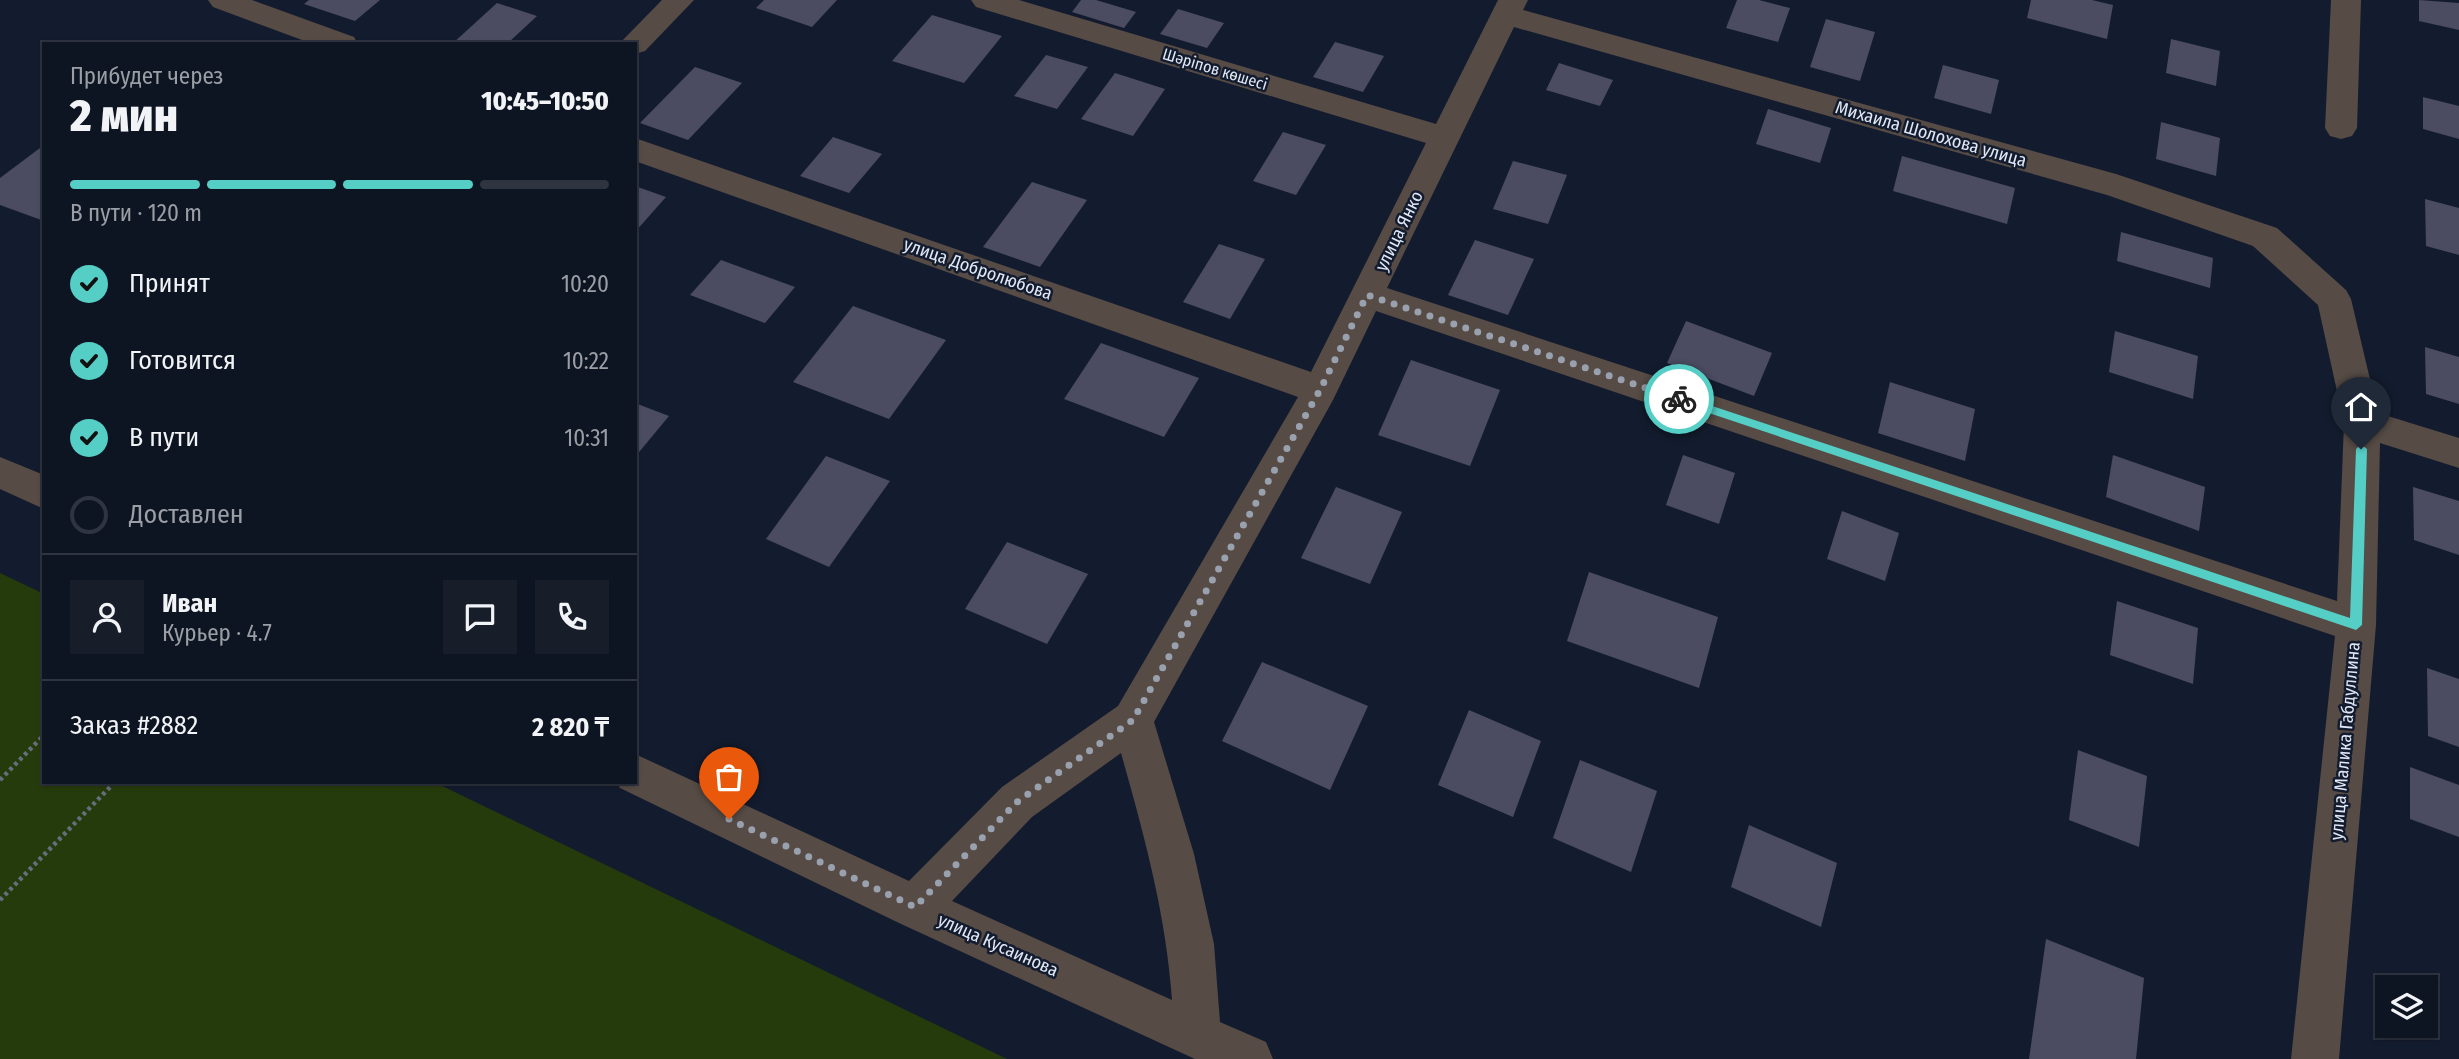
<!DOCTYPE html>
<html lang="ru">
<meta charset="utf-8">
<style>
body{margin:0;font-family:"Fira Sans Condensed",sans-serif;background:#171e2a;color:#f1f3f6;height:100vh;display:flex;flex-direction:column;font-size:26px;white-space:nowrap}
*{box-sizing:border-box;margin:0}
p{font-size:23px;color:#9b9fa5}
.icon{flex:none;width:38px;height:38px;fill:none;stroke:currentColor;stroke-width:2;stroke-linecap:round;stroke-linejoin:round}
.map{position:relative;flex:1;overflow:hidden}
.panel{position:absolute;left:42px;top:42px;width:595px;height:742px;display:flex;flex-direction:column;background:#0e1522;border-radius:0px;box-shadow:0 2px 5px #0004,0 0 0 2px #2e3440}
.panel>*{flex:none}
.tools{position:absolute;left:2375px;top:975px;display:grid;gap:14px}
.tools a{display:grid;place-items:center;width:63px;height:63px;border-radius:0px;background:#0e1522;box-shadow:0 2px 5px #0004,0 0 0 2px #2e3440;font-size:35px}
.pin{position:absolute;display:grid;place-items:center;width:60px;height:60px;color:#fff;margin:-72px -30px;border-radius:50% 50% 50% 0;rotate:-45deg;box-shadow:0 0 7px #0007}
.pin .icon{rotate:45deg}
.courier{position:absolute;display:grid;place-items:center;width:70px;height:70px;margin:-35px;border:5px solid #55cec5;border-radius:50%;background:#fff;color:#222;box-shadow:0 2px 9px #0007}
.headline em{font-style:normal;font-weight:800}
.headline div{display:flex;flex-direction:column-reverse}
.headline{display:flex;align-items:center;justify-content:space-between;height:119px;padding:0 28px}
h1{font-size:46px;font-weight:800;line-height:52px}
.bar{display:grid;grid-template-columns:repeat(4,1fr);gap:10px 7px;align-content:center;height:84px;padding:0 28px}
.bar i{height:9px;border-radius:5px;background:#2e3440}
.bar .on{background:#55cec5}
.bar p{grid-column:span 4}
.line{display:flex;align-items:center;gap:18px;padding:0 28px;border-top:2px solid #2e3440}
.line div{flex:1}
.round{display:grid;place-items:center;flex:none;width:74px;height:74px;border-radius:0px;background:#171e2a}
ol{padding:0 28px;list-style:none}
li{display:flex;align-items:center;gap:21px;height:77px}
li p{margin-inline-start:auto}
li .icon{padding:7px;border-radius:50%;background:#55cec5;color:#111;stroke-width:4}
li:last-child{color:#9b9fa5}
li i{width:38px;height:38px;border:4px solid #2e3440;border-radius:50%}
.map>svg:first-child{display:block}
.green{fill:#263b0c}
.building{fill:#4b4b62}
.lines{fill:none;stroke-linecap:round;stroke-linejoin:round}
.path{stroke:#666e7e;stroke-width:4.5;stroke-dasharray:3.5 3.5;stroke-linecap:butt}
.minor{fill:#564b45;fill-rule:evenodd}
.route{fill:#55cec5}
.done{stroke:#99a1af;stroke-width:7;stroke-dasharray:0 12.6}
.labels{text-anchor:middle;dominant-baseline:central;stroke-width:5;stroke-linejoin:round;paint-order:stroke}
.far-street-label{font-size:16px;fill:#e1e8f5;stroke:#131c2e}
.street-label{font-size:18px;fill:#e1e8f5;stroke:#131c2e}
</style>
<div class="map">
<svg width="2459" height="1059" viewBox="0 0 2459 1059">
<rect width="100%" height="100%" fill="#131c2e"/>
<path class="green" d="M0 573 44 594V782H434L1007 1059H0Z"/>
<g class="building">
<path d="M309 0H380L355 21 304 4Z"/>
<path d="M764 0H837L812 27 756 8Z"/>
<path d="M1081 0H1096L1136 12 1124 28 1072 12Z"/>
<path d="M1737 0H1759L1790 8 1778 42 1726 28Z"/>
<path d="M2031 0H2092L2113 5 2107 39 2027 18Z"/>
<path d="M2419 0 2459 3V30L2419 21Z"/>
<path d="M497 3 537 16 507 44H452Z"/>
<path d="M1178 9 1224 23 1207 48 1160 34Z"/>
<path d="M932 15 1002 36 964 83 892 61Z"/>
<path d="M1826 19 1875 32 1860 81 1810 67Z"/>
<path d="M2171 39 2220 51 2216 86 2166 73Z"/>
<path d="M1335 42 1384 56 1363 92 1313 77Z"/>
<path d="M1046 55 1088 67 1057 109 1014 96Z"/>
<path d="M1559 63 1613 80 1600 106 1546 90Z"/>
<path d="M1943 65 1999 80 1991 114 1934 98Z"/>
<path d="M695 67 742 83 688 140 640 123Z"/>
<path d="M1115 73 1165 89 1133 136 1081 119Z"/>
<path d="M2423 97 2459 106V139L2423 129Z"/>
<path d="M1768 109 1831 128 1820 163 1756 144Z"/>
<path d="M2161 122 2220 138 2216 176 2156 159Z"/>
<path d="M1283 132 1326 145 1296 195 1253 181Z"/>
<path d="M833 137 882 154 849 193 800 176Z"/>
<path d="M44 145V221L0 205V178Z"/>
<path d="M1902 156 2015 188 2007 224 1893 191Z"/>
<path d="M1513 161 1567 175 1548 224 1493 209Z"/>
<path d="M1032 182 1087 200 1040 267 983 247Z"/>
<path d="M635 186 666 197 635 232Z"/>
<path d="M2425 199 2459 208V255L2426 246Z"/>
<path d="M2121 232 2213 258 2210 288 2117 261Z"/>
<path d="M1475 240 1534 259 1508 315 1448 295Z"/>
<path d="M1219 244 1265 259 1230 319 1183 302Z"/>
<path d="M721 260 795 287 765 323 690 295Z"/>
<path d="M853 306 946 340 889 419 793 382Z"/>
<path d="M1686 321 1772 353 1754 396 1667 363Z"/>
<path d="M2115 331 2198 356 2193 399 2109 372Z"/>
<path d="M1101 343 1199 378 1164 437 1064 399Z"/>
<path d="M2425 347 2459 357V404L2426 394Z"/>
<path d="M1411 360 1500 390 1470 466 1378 435Z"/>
<path d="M1890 382 1975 409 1965 461 1878 433Z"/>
<path d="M635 403 669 416 635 457Z"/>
<path d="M1683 455 1735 473 1719 524 1666 505Z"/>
<path d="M2113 455 2205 487 2199 531 2106 497Z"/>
<path d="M826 456 890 481 829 567 766 539Z"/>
<path d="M1336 487 1402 512 1370 584 1301 558Z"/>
<path d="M2413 487 2459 501V555L2414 540Z"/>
<path d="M1842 511 1899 533 1885 581 1827 559Z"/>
<path d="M1007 542 1088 574 1047 644 965 609Z"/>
<path d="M1589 572 1718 617 1699 688 1567 641Z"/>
<path d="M2117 601 2198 628 2193 684 2110 655Z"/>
<path d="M1262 662 1368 706 1330 790 1222 741Z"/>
<path d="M2427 668 2459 679V747L2428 736Z"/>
<path d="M1469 710 1541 741 1513 817 1438 785Z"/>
<path d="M2078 750 2147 776 2139 847 2069 820Z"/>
<path d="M1580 760 1657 791 1631 872 1553 838Z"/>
<path d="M2410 767 2459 785V837L2410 819Z"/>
<path d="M1749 825 1837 863 1821 927 1731 887Z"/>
<path d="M2046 939 2144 978 2136 1059H2029Z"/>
</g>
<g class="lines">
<g class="path">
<path d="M0 780 44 735"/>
<path d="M0 900 115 782"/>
</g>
<g class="minor">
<path d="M208 0H252L354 37 358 44H313L213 7Z"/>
<path d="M662 0H694L645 51 635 54V44H619Z"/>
<path d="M971 0H1019L1436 124 1498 0H1528L1523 10 2116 174 2277 228 2346 290 2351 299 2378 413 2459 438V468L2380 443 2376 625 2339 1059H2291L2335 636 1376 311 1333 400 1154 722 1194 854 1214 944 1220 1022 1266 1042 1273 1059H1195L899 923 620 788 617 782H635V754L909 881 1002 787 1118 706 1298 397 635 161V138L1311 372 1426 143 976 7ZM1514 27 2107 195 2253 246 2318 305 2344 423 2337 601 1387 288ZM1121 753C1144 835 1166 914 1172 1000L952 901 1032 817Z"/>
<path d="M2331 0H2361L2357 128 2352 136 2341 139 2330 136 2325 128Z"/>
<path d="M0 457 44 475V509L0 489Z"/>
</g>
</g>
<path class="route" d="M1679 395 2350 618 2356 449 2361 444 2367 449 2362 625 2356 630 1676 402 1674 399Z"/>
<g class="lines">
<path class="done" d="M729 819 915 907 1017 802 1133 720 1320 390 1367 295 1679 399"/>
</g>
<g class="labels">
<g class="far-street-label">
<text transform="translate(1215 69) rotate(17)">Шәріпов көшесі</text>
</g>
<g class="street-label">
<text transform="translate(1931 134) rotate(16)">Михаила Шолохова улица</text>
<text transform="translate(1399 231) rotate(-64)">улица Янко</text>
<text transform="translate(978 269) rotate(19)">улица Добролюбова</text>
<text transform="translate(2345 741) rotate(-85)">улица Малика Габдуллина</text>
<text transform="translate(998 945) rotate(24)">улица Кусаинова</text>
</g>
</g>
</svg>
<div class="tools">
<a><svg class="icon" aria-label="layers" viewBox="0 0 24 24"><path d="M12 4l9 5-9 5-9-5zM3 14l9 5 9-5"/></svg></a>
</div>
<div class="pin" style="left:729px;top:819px;background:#ea580c"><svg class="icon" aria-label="bag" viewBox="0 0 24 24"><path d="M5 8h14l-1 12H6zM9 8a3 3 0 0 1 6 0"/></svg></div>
<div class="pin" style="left:2361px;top:449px;background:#1f2937"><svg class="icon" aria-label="home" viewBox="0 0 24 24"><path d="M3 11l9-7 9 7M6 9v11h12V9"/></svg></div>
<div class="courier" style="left:1679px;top:399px"><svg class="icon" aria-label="bike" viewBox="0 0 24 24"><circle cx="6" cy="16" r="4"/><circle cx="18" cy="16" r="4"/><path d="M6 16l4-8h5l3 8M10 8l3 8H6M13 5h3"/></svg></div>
<section class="panel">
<div class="headline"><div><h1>2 мин</h1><p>Прибудет через</p></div><em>10:45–10:50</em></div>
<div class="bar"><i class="on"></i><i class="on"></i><i class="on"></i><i></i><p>В пути · 120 m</p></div>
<ol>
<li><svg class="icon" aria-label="check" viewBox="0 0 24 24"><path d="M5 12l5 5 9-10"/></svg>Принят<p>10:20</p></li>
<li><svg class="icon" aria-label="check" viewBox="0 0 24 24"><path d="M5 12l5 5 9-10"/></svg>Готовится<p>10:22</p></li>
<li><svg class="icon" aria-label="check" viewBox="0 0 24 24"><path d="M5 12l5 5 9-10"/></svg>В пути<p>10:31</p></li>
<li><i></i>Доставлен</li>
</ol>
<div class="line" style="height:126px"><a class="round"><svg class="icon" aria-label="person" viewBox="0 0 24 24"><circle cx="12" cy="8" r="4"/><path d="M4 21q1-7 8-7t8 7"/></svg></a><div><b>Иван</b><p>Курьер · 4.7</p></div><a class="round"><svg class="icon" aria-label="chat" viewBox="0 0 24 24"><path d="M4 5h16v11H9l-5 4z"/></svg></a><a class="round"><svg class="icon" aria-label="phone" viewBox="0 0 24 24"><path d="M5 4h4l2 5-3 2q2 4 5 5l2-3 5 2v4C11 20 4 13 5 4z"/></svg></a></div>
<div class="line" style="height:91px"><div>Заказ #2882</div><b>2 820 ₸</b></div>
</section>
</div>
